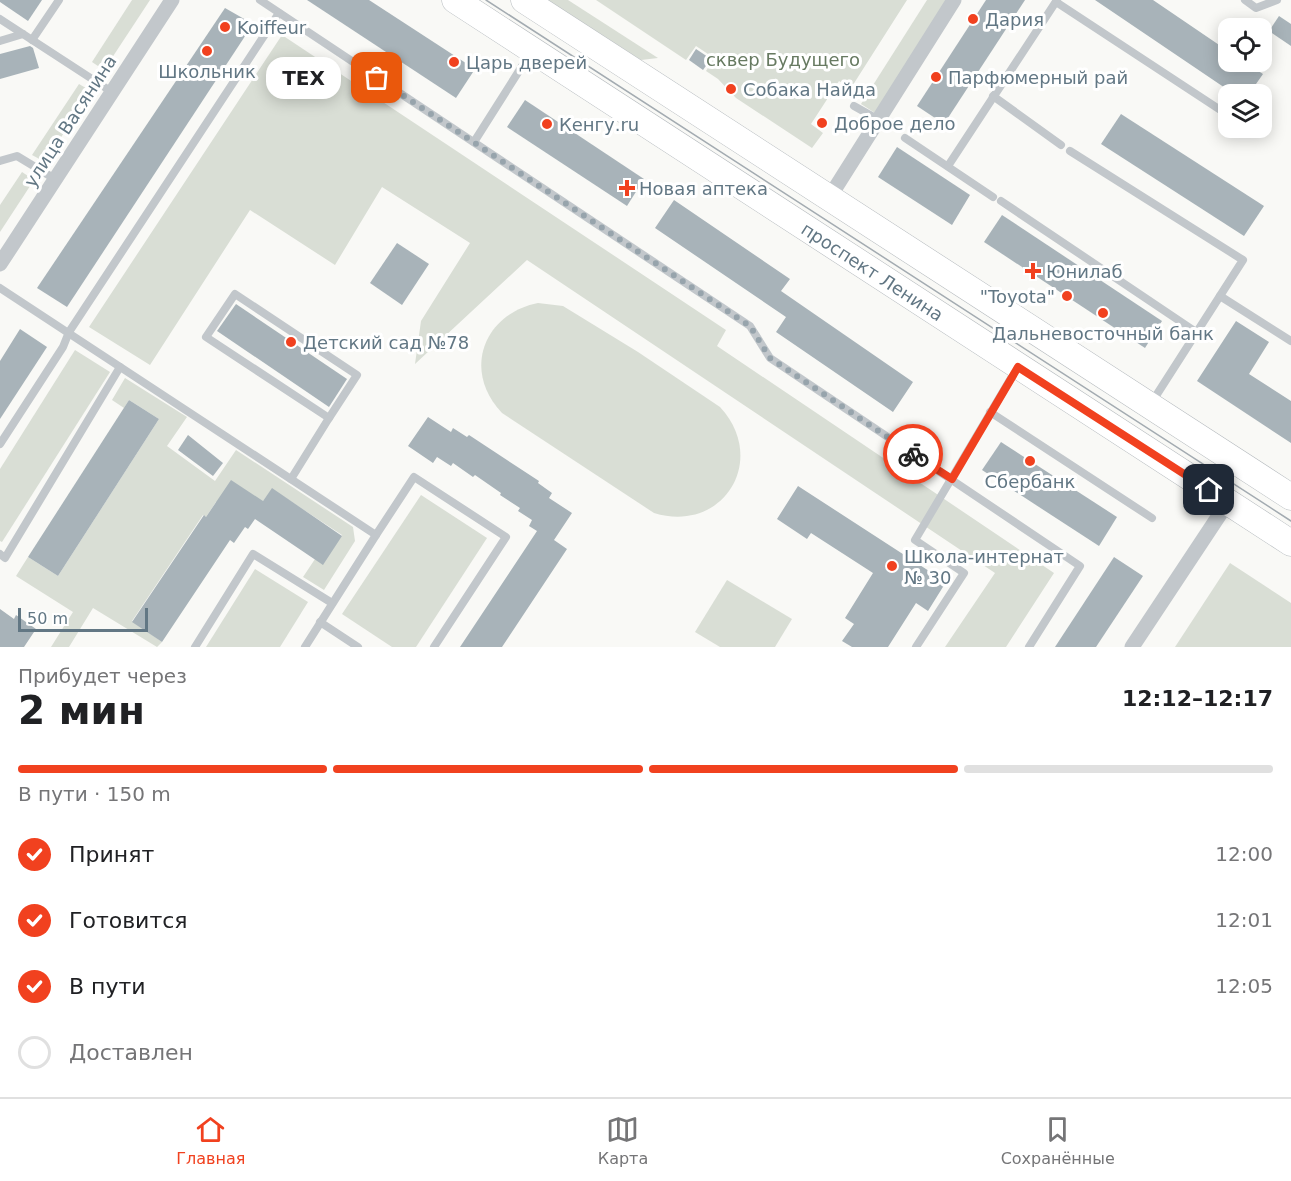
<!DOCTYPE html>
<html lang="ru">
<meta charset="utf-8">
<style>
body{margin:0;font-family:"DejaVu Sans",sans-serif;background:#f2f2f2;color:#202124;height:100vh;display:flex;flex-direction:column;font-size:22px;white-space:nowrap}
*{box-sizing:border-box;margin:0}
p{font-size:20px;color:#757577}
.icon{flex:none;width:33px;height:33px;fill:none;stroke:currentColor;stroke-width:2;stroke-linecap:round;stroke-linejoin:round}
.map{position:relative;height:647px;overflow:hidden}
.panel{display:flex;flex-direction:column;background:#fff;flex:1}
.panel>*{flex:none}
.fabs{position:absolute;left:1218px;top:18px;display:grid;gap:12px}
.fabs a{display:grid;place-items:center;width:54px;height:54px;border-radius:12px;background:#fff;box-shadow:0 3px 15px #0003;font-size:30px}
.scale{position:absolute;left:18px;bottom:15px;width:130px;box-sizing:border-box;padding-left:6px;border:3px solid #627784;border-top:0;font-size:16px;line-height:21px;white-space:nowrap;color:#627784;-webkit-text-stroke:4px #fff;paint-order:stroke}
.pin{position:absolute;display:grid;place-items:center;width:51px;height:51px;color:#fff;margin:-26px;border-radius:12px;box-shadow:0 3px 9px #0006}
.courier{position:absolute;display:grid;place-items:center;width:60px;height:60px;margin:-30px;border:4px solid #f1411f;border-radius:50%;background:#fff;color:#222;box-shadow:0 2px 8px #0007}
.bubble{position:absolute;height:42px;border-radius:18px;background:#fff;box-shadow:0 3px 15px #0003;font-size:20px;font-weight:800;line-height:42px;text-align:center}
.summary em{font-style:normal;font-weight:800}
.summary div{display:flex;flex-direction:column-reverse}
.summary{display:flex;align-items:center;justify-content:space-between;height:102px;padding:0 18px}
h1{font-size:39px;font-weight:800;line-height:45px}
.bar{display:grid;grid-template-columns:repeat(4,1fr);gap:9px 6px;align-content:center;height:72px;padding:0 18px}
.bar i{height:8px;border-radius:4px;background:#e0e0e0}
.bar .current{background:#f1411f}
.bar p{grid-column:span 4}
ol{padding:0 18px;list-style:none}
li{display:flex;align-items:center;gap:18px;height:66px}
li p{margin-inline-start:auto}
li .icon{padding:6px;border-radius:50%;background:#f1411f;color:#fff;stroke-width:4}
li:last-child{color:#757577}
li i{width:33px;height:33px;border:3px solid #e0e0e0;border-radius:50%}
.tabs{display:flex;justify-content:space-around;align-items:center;height:84px;border-top:2px solid #e0e0e0;background:#fff;font-size:16px;color:#757577}
.tabs a{display:grid;justify-items:center;gap:3px}
.tabs .current{color:#f1411f}
.map>svg:first-child{display:block}
.green{fill:#d9ded5}
.building{fill:#a8b3b9}
.lines{fill:none;stroke-linecap:round;stroke-linejoin:round}
.trunk-casing{stroke:#b5babe;stroke-width:27}
.service{stroke:#c2c7cb;stroke-width:8}
.minor{stroke:#c2c7cb;stroke-width:15}
.trunk{stroke:#fff;stroke-width:26}
.tram{stroke:#a3abb1;stroke-width:1.5}
.done{stroke:#97a4ac;stroke-width:6;stroke-dasharray:0 10.8}
.route{stroke:#f1411f;stroke-width:8}
.poi-dot{fill:#f1411f;stroke:#fff;stroke-width:2}
.labels{text-anchor:middle;dominant-baseline:central;stroke-width:6;stroke-linejoin:round;paint-order:stroke}
.poi-label{font-size:18px;fill:#627784;stroke:#fff;text-anchor:start}
.park-label{font-size:18px;fill:#677a61;stroke:#fff}
.street-label{font-size:18px;fill:#627784;stroke:#fff}
</style>
<div class="map">
<svg width="1291" height="647" viewBox="0 0 1291 647">
<rect width="100%" height="100%" fill="#f9f9f6"/>
<g class="green">
<path d="M132 0H150L104 70 92 62Z"/>
<path d="M548 0H568L658 58 641 60Z"/>
<path d="M596 0H907L851 88 839 81 811 124 823 133 812 148 736 98 718 79 706 71 714 58 696 46 686 60Z"/>
<path d="M927 0H946L875 113 861 104Z"/>
<path d="M282 35 726 330 717 346 1054 573 1006 647H945L995 573 527 260 415 364 421 321 470 243 382 187 335 265 250 210 150 365 89 327Z"/>
<path d="M79 84 91 91 45 162 32 155Z"/>
<path d="M22 172 34 180 0 232V205Z"/>
<path d="M538 303 563 306 638 352 720 407C769 460 723 534 654 513L502 413C462 371 483 314 538 303Z"/>
<path d="M75 350 110 372 2 542 0 541V469Z"/>
<path d="M125 378 187 417 167 446 215 481 236 450 353 527 355 541 324 590 303 577 315 559 323 564 342 535 272 489 263 501 220 505 216 502 206 517 203 515 132 621 162 642 157 647 93 608 69 647H51L73 612 16 576 28 557 58 576 159 419 129 400 124 408 112 400Z"/>
<path d="M421 495 487 538 416 647H392L342 614Z"/>
<path d="M1230 563 1291 603V647H1175Z"/>
<path d="M255 569 308 602 280 647H206Z"/>
<path d="M727 580 792 619 775 647H720L695 632Z"/>
</g>
<g class="building">
<path d="M0 0H42L28 21 0 2Z"/>
<path d="M307 0H369L475 69 456 98Z"/>
<path d="M986 0H1025L944 124 917 106Z"/>
<path d="M1095 0H1153L1228 51V62H1244L1263 74 1249 94H1234Z"/>
<path d="M225 8 253 24 67 307 37 288Z"/>
<path d="M1279 16 1291 24V46L1269 31Z"/>
<path d="M30 46 33 48 39 68 0 79V54Z"/>
<path d="M696 49 711 59 703 70 689 60Z"/>
<path d="M525 100 644 179 627 206 507 127Z"/>
<path d="M1121 114 1264 206 1244 236 1101 144Z"/>
<path d="M897 147 970 195 952 225 878 177Z"/>
<path d="M674 200 790 279 781 291 913 382 893 412 776 332 786 317 655 228Z"/>
<path d="M1002 215 1162 321 1145 348 984 242Z"/>
<path d="M397 243 429 264 402 305 370 283Z"/>
<path d="M236 304 347 379 329 407 217 331Z"/>
<path d="M1236 321 1269 342 1249 374 1291 401V443L1197 381Z"/>
<path d="M20 329 47 347 0 419V361Z"/>
<path d="M129 400 159 419 58 576 28 557Z"/>
<path d="M428 417 451 432 453 428 467 437 469 435 539 481 538 483 552 493 549 498 572 513 554 540 567 549 502 647H460L537 531 529 526 532 520 518 511 520 508 500 495 501 493 475 475 473 477 453 463 451 466 437 457 433 463 408 446Z"/>
<path d="M188 435 223 463 213 476 178 450Z"/>
<path d="M1001 442 1117 517 1099 546 982 470Z"/>
<path d="M231 480 263 501 272 488 342 536 323 565 255 519 248 529 245 527 234 543 230 540 162 642 132 622 204 515 206 517Z"/>
<path d="M798 486 946 582 928 611 916 603 888 647H852L842 641 854 624 845 618 873 573 811 533 807 539 777 519Z"/>
<path d="M1114 557 1143 576 1096 647H1055Z"/>
<path d="M0 609 14 619 16 615 36 629 24 647H0Z"/>
</g>
<g class="lines">
<g class="trunk-casing">
<g id="trunk">
<path id="s1" d="M455 0 1291 543"/>
<path d="M524 0 1291 497"/>
</g>
</g>
<g class="service">
<path d="M260 0 750 326 770 358 1080 566 1029 647"/>
<path d="M1245 0 1256 8 1277 0"/>
<path d="M1056 2 1228 115"/>
<path d="M0 19 112 92"/>
<path d="M32 40 59 0"/>
<path d="M0 41 23 34"/>
<path d="M993 96 1061 145"/>
<path d="M854 106 879 120"/>
<path d="M1247 128 1254 132"/>
<path d="M905 138 993 197"/>
<path d="M474 142 531 52"/>
<path d="M1070 151 1243 260 1152 402"/>
<path d="M0 161 17 156 55 179"/>
<path d="M948 166 1057 0"/>
<path d="M1001 201 1196 332"/>
<path d="M0 288 376 535 305 647"/>
<path d="M235 294 357 375 329 418 206 337Z"/>
<path d="M1220 296 1291 341"/>
<path d="M990 412 1152 518"/>
<path d="M0 444 63 347 69 332 279 13"/>
<path d="M291 479 329 418"/>
<path d="M376 535 414 477 506 537 434 647"/>
<path d="M0 554 5 558 120 367"/>
<path d="M320 622 358 647"/>
<path d="M195 647 253 554 332 603"/>
<path d="M916 647 964 573 915 540 1017 368"/>
</g>
<g class="minor">
<path d="M829 198 954 0"/>
<path d="M0 264 172 0"/>
<path d="M1132 647 1228 502"/>
</g>
<use href="#trunk" class="trunk"/>
<path class="tram" d="M486 0 1291 521"/>
</g>
<g class="lines">
<path class="done" d="M377 78 750 326 770 358 913 454"/>
<path class="route" d="M913 454 952 479 1018 367 1209 490"/>
</g>
<g class="poi-dot">
<circle cx="973" cy="19" r="6"/>
<circle cx="225" cy="27" r="6"/>
<circle cx="207" cy="51" r="6"/>
<circle cx="454" cy="62" r="6"/>
<circle cx="936" cy="77" r="6"/>
<circle cx="731" cy="89" r="6"/>
<circle cx="822" cy="123" r="6"/>
<circle cx="547" cy="124" r="6"/>
<path d="M624 179h6v6h6v6h-6v6h-6v-6h-6v-6h6z"/>
<path d="M1030 262h6v6h6v6h-6v6h-6v-6h-6v-6h6z"/>
<circle cx="1067" cy="296" r="6"/>
<circle cx="1103" cy="313" r="6"/>
<circle cx="291" cy="342" r="6"/>
<circle cx="1030" cy="461" r="6"/>
<circle cx="892" cy="566" r="6"/>
</g>
<g class="labels">
<g class="poi-label">
<text x="985" y="19">Дария</text>
<text x="237" y="27">Koiffeur</text>
<text x="466" y="62">Царь дверей</text>
<text x="207" y="71" text-anchor="middle">Школьник</text>
<text x="948" y="77">Парфюмерный рай</text>
<text x="743" y="89">Собака Найда</text>
<text x="834" y="123">Доброе дело</text>
<text x="559" y="124">Кенгу.ru</text>
<text x="639" y="188">Новая аптека</text>
<text x="1046" y="271">Юнилаб</text>
<text x="1055" y="296" text-anchor="end">"Toyota"</text>
<text x="1103" y="333" text-anchor="middle">Дальневосточный банк</text>
<text x="303" y="342">Детский сад №78</text>
<text x="1030" y="481" text-anchor="middle">Сбербанк</text>
<text x="904" y="556">Школа-интернат<tspan x="904" dy="21">№ 30</tspan></text>
</g>
<g class="park-label">
<text x="783" y="59">сквер Будущего</text>
</g>
<g class="street-label">
<text transform="translate(70 121) rotate(-57)">улица Васянина</text>
<text stroke="none"><textPath href="#s1" startOffset="498">проспект Ленина</textPath></text>
</g>
</g>
</svg>
<div class="fabs">
<a><svg class="icon" aria-label="locate" viewBox="0 0 24 24"><circle cx="12" cy="12" r="6"/><path d="M12 2v4M12 18v4M2 12h4M18 12h4"/></svg></a>
<a><svg class="icon" aria-label="layers" viewBox="0 0 24 24"><path d="M12 4l9 5-9 5-9-5zM3 14l9 5 9-5"/></svg></a>
</div>
<div class="scale">50 m</div>
<div class="pin" style="left:377px;top:78px;background:#ea580c"><svg class="icon" aria-label="bag" viewBox="0 0 24 24"><path d="M5 8h14l-1 12H6zM9 8a3 3 0 0 1 6 0"/></svg></div>
<div class="pin" style="left:1209px;top:490px;background:#1f2937"><svg class="icon" aria-label="home" viewBox="0 0 24 24"><path d="M3 11l9-7 9 7M6 9v11h12V9"/></svg></div>
<div class="courier" style="left:913px;top:454px"><svg class="icon" aria-label="bike" viewBox="0 0 24 24"><circle cx="6" cy="16" r="4"/><circle cx="18" cy="16" r="4"/><path d="M6 16l4-8h5l3 8M10 8l3 8H6M13 5h3"/></svg></div>
<div class="bubble" style="left:266px;top:57px;width:75px">TEX</div>
</div>
<section class="panel">
<div class="summary"><div><h1>2 мин</h1><p>Прибудет через</p></div><em>12:12–12:17</em></div>
<div class="bar"><i class="current"></i><i class="current"></i><i class="current"></i><i></i><p>В пути · 150 m</p></div>
<ol>
<li><svg class="icon" aria-label="check" viewBox="0 0 24 24"><path d="M5 12l5 5 9-10"/></svg>Принят<p>12:00</p></li>
<li><svg class="icon" aria-label="check" viewBox="0 0 24 24"><path d="M5 12l5 5 9-10"/></svg>Готовится<p>12:01</p></li>
<li><svg class="icon" aria-label="check" viewBox="0 0 24 24"><path d="M5 12l5 5 9-10"/></svg>В пути<p>12:05</p></li>
<li><i></i>Доставлен</li>
</ol>
</section>
<nav class="tabs">
<a class="current"><svg class="icon" aria-label="home" viewBox="0 0 24 24"><path d="M3 11l9-7 9 7M6 9v11h12V9"/></svg>Главная</a>
<a><svg class="icon" aria-label="map" viewBox="0 0 24 24"><path d="M3 6l6-2 6 2 6-2v14l-6 2-6-2-6 2zM9 4v14M15 6v14"/></svg>Карта</a>
<a><svg class="icon" aria-label="saved" viewBox="0 0 24 24"><path d="M7 4h10v16l-5-4-5 4z"/></svg>Сохранённые</a>
</nav>
